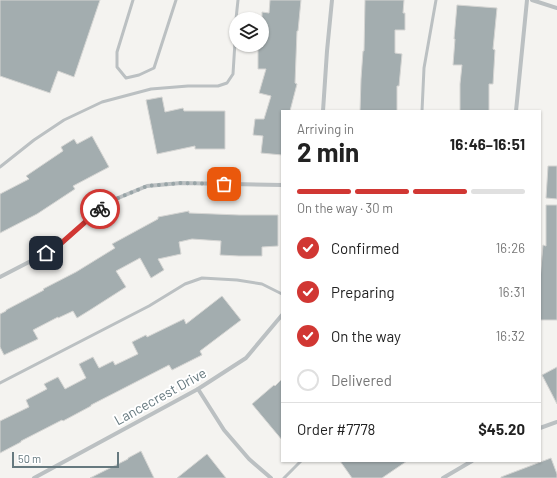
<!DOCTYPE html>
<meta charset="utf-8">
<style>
body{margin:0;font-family:Barlow,sans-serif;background:#f2f2f2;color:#222;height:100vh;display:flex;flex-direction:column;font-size:15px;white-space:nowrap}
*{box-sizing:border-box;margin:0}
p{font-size:13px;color:#767676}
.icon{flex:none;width:22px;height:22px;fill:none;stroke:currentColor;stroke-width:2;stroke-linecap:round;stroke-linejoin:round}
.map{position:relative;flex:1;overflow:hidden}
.sheet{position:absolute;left:281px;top:110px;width:260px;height:352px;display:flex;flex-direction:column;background:#fff;border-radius:0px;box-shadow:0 1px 3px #0004}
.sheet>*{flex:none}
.buttons{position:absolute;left:229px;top:12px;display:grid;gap:8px}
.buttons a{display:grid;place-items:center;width:40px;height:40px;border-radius:50%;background:#fff;box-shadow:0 1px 3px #0004;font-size:20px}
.scale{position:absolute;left:12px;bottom:10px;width:107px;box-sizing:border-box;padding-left:4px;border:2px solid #66797f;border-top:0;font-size:11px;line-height:14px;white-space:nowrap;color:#66797f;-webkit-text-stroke:3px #fff;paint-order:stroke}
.pin{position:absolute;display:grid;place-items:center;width:34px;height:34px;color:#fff;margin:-17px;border-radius:8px;box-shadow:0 2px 6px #0006}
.courier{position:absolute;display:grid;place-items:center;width:40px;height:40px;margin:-20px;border:3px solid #d13733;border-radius:50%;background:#fff;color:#222;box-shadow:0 1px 5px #0007}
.summary em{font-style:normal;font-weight:700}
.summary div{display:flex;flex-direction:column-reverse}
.summary{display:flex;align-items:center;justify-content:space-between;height:68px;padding:0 16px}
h1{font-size:26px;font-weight:700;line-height:30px}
.bar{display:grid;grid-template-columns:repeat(4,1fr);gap:6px 4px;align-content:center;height:48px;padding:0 16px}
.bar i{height:5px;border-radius:3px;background:#e0e0e0}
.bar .active{background:#d13733}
.bar p{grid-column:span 4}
.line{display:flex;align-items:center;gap:10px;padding:0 16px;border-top:1px solid #e0e0e0}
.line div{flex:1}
ol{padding:0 16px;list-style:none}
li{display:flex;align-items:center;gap:12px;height:44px}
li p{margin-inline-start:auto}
li .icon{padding:4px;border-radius:50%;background:#d13733;color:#fff;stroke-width:4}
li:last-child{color:#767676}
li i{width:22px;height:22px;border:2px solid #e0e0e0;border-radius:50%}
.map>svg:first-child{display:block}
.building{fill:#a3adaf;stroke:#d5d5d3}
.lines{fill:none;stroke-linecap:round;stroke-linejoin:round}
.lane{stroke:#bbc0c2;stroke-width:3}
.street{stroke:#bbc0c2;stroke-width:4}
.done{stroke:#98a4a7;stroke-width:4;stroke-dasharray:0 7.2}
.route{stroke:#d13733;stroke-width:5}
.labels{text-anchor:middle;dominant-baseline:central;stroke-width:4;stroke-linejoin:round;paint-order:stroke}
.street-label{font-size:14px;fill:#66797f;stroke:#fff}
</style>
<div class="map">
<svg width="557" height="478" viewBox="0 0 557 478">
<rect width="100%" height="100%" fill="#f4f3f0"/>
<g class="building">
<path d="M0 0H100L74 77 58 71 50 93 0 76Z"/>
<path d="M270 0H301L298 31H297L295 83 297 84 290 111H282V155L261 153 263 136 253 135 255 119H264L271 96 259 93 266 69H258V45H262V12L269 13Z"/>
<path d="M365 0H404L403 13H405V30H395V53L402 54 399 86H397V111H360L361 79 363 51H364Z"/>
<path d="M457 5 497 8 493 49 495 50 493 84H489V111H460V84L462 65H453L455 39H454Z"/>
<path d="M162 97 165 112 183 108 184 111H225V149H195V146L157 154 146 100Z"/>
<path d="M92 136 109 167 73 186 75 189 37 214 0 233V194L29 179 26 176 63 151 61 147 74 139 77 144Z"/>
<path d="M548 166H557V199L546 198Z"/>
<path d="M546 205H557V320H540V280L543 245 546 246Z"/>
<path d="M189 211V213L239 215H278V246L262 247V256H239L220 255 221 241 192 239 179 242 181 254 158 259 164 270 151 278 140 258 116 271 126 287 90 310 77 318 73 311 58 318V317L33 330 38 339 4 355 0 347V314L6 311V310L44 290 43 289 76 272 115 248 112 244 158 219V217Z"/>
<path d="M222 296 241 320 200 351 202 355 172 370 169 365 91 405V406L63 421 62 420 21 441V442L0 453V421L29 407 26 400 47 389 44 384 58 377 65 389 86 378 79 364 93 357 99 368 113 361 115 365 138 354 132 342 146 335 147 337 184 319 186 324Z"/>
<path d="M557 367V404L542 375Z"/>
<path d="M282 379V440L252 404 274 385 275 386Z"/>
<path d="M141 451 154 478H90L128 459V458Z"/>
<path d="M207 454 226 478H177Z"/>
<path d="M551 458 557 474V478H501V477Z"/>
<path d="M340 461H407L382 478H352Z"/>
</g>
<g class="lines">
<g class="lane">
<path d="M133 0 117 52V67L126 78 139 75 154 68 176 0"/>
<path d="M236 19 238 0"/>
<path d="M422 111 424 68 436 0"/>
<path d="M0 167 34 140 64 120 102 102 151 89 188 86H218L227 83 233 74 236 26"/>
<path d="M0 383 149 306 185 284 202 278 237 280 262 284 282 294"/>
<path d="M284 478 301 461"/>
</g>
<g class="street">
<path d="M532 0 557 8"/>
<path d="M323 111 327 51 332 0"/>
<path d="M516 111 527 0"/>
<path d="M0 277 58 247 106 203 147 186 181 183 282 185"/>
<path d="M198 389 224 430 249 459 271 478"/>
<path d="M540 428 557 422"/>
<path d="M34 478 198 389 246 358 282 315"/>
<path d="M443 478 472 461"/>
</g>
</g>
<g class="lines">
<path class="done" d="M100 209 106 203 147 186 181 183 224 184"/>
<path class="route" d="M46 253 58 246 100 209"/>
</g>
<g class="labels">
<g class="street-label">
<text transform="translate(160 396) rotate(-29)">Lancecrest Drive</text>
</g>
</g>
</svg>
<div class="buttons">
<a><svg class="icon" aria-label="layers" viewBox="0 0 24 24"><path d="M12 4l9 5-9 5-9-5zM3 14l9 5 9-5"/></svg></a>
</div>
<div class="scale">50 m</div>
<div class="pin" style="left:224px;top:184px;background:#ea580c"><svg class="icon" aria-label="bag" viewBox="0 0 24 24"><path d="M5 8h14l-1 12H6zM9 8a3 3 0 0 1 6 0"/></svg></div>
<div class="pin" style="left:46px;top:253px;background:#1f2937"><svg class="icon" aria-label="home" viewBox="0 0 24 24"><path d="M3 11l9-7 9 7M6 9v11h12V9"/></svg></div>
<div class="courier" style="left:100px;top:209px"><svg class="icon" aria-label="bike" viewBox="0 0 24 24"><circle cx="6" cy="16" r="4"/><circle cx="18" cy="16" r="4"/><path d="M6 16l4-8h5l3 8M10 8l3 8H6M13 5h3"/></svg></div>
<section class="sheet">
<div class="summary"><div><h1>2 min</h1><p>Arriving in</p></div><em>16:46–16:51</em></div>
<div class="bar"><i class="active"></i><i class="active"></i><i class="active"></i><i></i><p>On the way · 30 m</p></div>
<ol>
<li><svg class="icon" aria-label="check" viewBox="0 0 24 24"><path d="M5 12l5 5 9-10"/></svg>Confirmed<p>16:26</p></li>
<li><svg class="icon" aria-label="check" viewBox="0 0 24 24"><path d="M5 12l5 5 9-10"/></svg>Preparing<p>16:31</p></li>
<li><svg class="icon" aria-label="check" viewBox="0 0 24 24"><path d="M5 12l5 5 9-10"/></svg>On the way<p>16:32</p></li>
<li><i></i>Delivered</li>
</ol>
<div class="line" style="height:52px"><div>Order #7778</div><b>$45.20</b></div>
</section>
</div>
